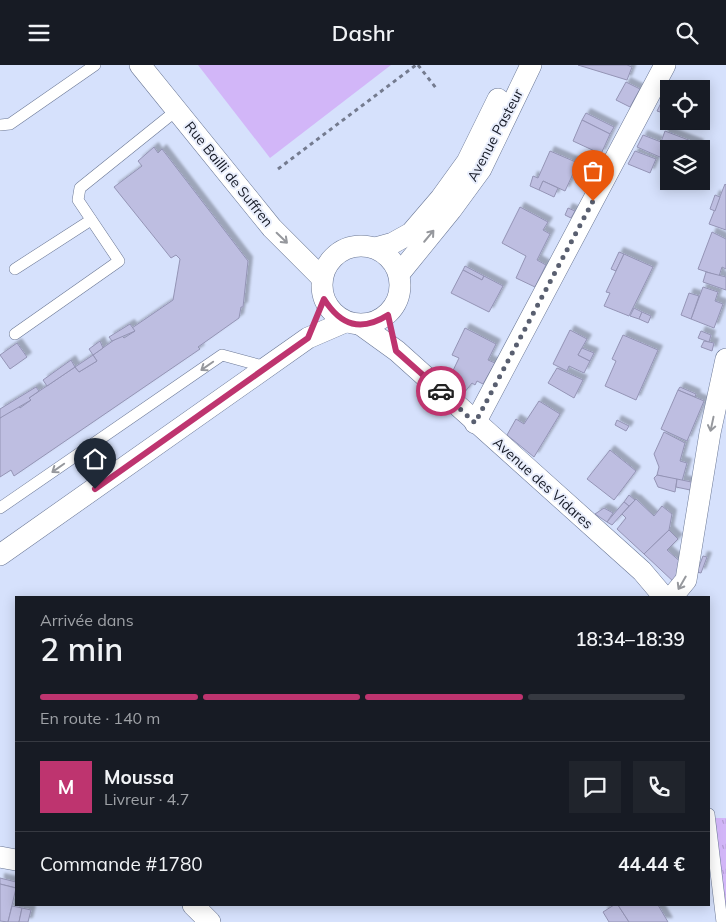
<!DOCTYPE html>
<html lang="fr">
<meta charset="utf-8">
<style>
body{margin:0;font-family:Mulish,sans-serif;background:#20242c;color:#f1f3f6;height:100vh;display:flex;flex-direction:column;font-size:19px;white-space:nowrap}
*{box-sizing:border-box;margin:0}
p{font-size:16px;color:#9ea1a6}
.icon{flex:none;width:28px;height:28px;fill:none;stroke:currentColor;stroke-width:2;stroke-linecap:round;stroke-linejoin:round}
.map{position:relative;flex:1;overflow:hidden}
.side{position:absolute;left:15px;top:531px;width:695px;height:310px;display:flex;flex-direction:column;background:#171b24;border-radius:0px;box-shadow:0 2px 12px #0003}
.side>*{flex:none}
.controls{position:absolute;left:660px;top:15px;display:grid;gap:10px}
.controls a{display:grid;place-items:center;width:50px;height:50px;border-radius:0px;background:#171b24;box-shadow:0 2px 12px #0003;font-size:25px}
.pin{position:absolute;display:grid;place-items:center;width:42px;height:42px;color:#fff;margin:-51px -21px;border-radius:50% 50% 50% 0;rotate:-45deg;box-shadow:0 0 5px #0007}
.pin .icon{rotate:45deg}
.courier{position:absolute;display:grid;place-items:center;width:50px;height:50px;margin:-25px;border:4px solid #be346f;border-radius:50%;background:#fff;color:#222;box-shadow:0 1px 6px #0007}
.head em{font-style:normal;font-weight:600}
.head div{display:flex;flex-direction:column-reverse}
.head{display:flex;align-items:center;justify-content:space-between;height:85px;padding:0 25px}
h1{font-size:32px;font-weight:600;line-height:38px}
.bar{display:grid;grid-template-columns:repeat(4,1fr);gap:8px 5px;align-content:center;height:60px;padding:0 25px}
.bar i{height:6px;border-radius:4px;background:#363941}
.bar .on{background:#be346f}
.bar p{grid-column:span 4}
.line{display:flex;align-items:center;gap:12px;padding:0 25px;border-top:1px solid #363941}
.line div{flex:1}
.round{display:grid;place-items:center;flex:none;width:52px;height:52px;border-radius:0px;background:#20242c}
header{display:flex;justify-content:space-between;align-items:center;height:65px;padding:0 25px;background:#171b24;font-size:22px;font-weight:600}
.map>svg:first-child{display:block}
.grass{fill:url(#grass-tufts)}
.pitch{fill:#d2b6f8}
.building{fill:#bebee1;stroke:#9494b5;filter:url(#shadow)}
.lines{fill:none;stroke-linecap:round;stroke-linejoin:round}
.service-casing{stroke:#6a7795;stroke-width:12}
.minor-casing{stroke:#6a7795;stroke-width:22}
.path{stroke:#747b8f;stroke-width:3;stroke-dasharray:4 4;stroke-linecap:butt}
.service{stroke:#fff;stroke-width:11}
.minor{stroke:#fff;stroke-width:21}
.oneway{stroke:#96989d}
.done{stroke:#595f70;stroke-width:5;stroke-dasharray:0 9}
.route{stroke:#be346f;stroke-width:6}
.labels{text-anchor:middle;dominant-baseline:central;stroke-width:4;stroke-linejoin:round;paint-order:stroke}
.street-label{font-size:14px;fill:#151925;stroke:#e9eefc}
</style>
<header><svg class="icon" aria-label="menu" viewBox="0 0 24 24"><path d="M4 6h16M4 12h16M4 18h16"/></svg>Dashr<svg class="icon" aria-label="search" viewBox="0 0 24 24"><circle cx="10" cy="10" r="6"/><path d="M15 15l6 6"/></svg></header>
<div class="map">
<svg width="726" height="857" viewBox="0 0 726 857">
<defs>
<pattern id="grass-tufts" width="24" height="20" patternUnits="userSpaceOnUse" patternTransform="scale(1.25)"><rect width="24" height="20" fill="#d2b6f8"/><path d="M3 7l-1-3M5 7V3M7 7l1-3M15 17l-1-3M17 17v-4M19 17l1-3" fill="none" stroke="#b39cd4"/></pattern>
<filter id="shadow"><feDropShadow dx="4.5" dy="-4.5" stdDeviation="1" flood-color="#0004"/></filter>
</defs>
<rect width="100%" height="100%" fill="#d6e1fc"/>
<path class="grass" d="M711 753H726V856Z"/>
<path class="pitch" d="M198 0H391L270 93Z"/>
<g class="building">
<path d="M578 0H627L632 2 627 15Z"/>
<path d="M626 17 640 24 630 42 616 35Z"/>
<path d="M663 34 669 36V50L657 46Z"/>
<path d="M586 48 614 62 610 69 582 55Z"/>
<path d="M582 55 610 69 601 89 573 76Z"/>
<path d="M665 66 699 79 697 84H669V96L637 82 643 70 661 77Z"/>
<path d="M154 82 158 88 162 84 248 196 243 242H241L239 253 198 282 200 284 14 411 11 405 0 412V353L18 340 20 343 31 335 29 333 75 302 79 307 97 296 93 290 121 270 124 273 135 266 132 263 173 235 180 194 176 190 171 193 114 122 142 101 138 96Z"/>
<path d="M550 86 578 98 565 126 543 116 539 125 530 121 533 111 538 113Z"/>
<path d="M635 86 656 94 650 108 628 99Z"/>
<path d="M543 116 558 123 554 132 539 125Z"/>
<path d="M725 119 726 120V165L709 159Z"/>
<path d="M715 130 720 132 715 146 710 144Z"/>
<path d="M520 142 548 157 543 165 550 169 537 195 546 200 535 222 516 213 526 191 502 178Z"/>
<path d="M568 143 575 146 571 153 565 150Z"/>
<path d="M712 167 726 174V204L722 202 719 211 698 204Z"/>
<path d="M619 187 624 189 616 206 611 204Z"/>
<path d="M624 189 653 202 629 251 604 241 610 228 606 227Z"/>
<path d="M465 201 484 211 482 215 463 205Z"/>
<path d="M463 205 482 215 484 211 503 221 489 247 451 228Z"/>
<path d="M706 207 726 212V225L703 217Z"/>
<path d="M703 222 718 227 715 236 723 239 714 263 691 254Z"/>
<path d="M689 228 699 231 691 254 681 250Z"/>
<path d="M634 243 642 247 639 254 630 251Z"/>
<path d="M642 247 651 251 648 258 639 254Z"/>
<path d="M130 259 135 266 112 276 109 272Z"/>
<path d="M465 263 496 279 488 295 495 298 483 319 477 316 475 320 472 318 464 328 449 314 459 293 452 290Z"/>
<path d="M570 265 587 274 578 290 590 296 584 308 569 301 567 306 553 299Z"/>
<path d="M701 266 711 270 709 277 698 273Z"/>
<path d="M623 270 658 285 636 335 605 321 616 296 612 294Z"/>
<path d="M100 276 103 283 93 290 89 284Z"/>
<path d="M704 276 714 278 712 286 701 282Z"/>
<path d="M17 278 27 292 10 304 0 290Z"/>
<path d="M582 283 594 288 590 296 578 290Z"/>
<path d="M93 290 97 296 79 307 75 302Z"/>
<path d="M71 295 75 302 47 321 43 315Z"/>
<path d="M557 303 583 315 574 333 548 318Z"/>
<path d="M36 322 39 326 29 333 31 335 0 353V344Z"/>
<path d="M680 322 696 329 695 332 678 325Z"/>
<path d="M678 325 704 336 687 376 661 364Z"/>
<path d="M539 336 560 349 534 392 507 370 516 354 524 359Z"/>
<path d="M617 355 629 361 626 366 615 360Z"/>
<path d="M664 367 685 378 680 396 687 398 682 416 657 410 659 402 654 389Z"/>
<path d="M610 385 636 406 614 435 587 414Z"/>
<path d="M657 410 677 414 675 427 658 422 654 413Z"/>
<path d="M677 414 696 418 695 426 676 422Z"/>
<path d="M629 430 635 435 629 441 624 437Z"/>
<path d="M636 434 654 451 662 441 672 449 669 465 644 489 617 464 626 453 622 449Z"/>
<path d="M624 437 629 441 612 460 607 457Z"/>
<path d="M604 443 613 448 607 457 595 449Z"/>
<path d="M669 465 678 474 667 485 683 499 676 519 644 489Z"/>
<path d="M703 491 707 492 701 508 697 507Z"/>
<path d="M0 813 16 817V823L0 819Z"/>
<path d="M0 819 16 823 8 857 0 856Z"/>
<path d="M614 840H618L629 857H609L603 847Z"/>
<path d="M618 840H658L668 857H629Z"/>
<path d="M12 841 22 843 19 857H8Z"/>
<path d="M22 843 31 845 28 857H19Z"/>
</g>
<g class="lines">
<g class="service-casing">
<g id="service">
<path d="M0 60 10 59 95 0"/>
<path d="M15 204 91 155"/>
<path d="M15 269 119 196 78 135 80 123 177 45"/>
<path d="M0 443 222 290 266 302"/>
<path d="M709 749 722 857"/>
</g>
</g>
<g class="minor-casing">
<g id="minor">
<path d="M140 0 272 163 322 213"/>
<circle cx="361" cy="220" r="39"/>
<path d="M375 183 393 178 411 168 441 133 467 97 498 34"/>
<path d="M399 209 451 145 481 104 531 0"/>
<path d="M361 260 397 286 642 506 664 532"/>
<path d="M475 358 665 0"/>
<path d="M0 490 308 273 345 257"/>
<path d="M672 532 686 515 710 368 726 294"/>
<path d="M0 792 16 795"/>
<path d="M193 840 210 857"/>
</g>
</g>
<g class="path">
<path d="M418 0 436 23"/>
<path d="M278 104 416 0"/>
</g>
<use href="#service" class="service"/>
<use href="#minor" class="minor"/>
</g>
<defs><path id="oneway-shaft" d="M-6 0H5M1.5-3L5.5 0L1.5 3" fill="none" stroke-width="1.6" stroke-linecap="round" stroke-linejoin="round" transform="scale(1.25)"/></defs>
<g class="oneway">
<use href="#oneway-shaft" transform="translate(429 171) rotate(-50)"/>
<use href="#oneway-shaft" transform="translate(282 173) rotate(44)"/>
<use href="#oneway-shaft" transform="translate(207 301) rotate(145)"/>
<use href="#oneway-shaft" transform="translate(712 359) rotate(102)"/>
<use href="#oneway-shaft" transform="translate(58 403) rotate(145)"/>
<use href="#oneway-shaft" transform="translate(682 518) rotate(120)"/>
</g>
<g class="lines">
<path class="done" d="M441 326 475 358 593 136"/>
<path class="route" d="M95 424 308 273 324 234C341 261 361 267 388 250L396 286 441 326"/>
</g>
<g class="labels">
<g class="street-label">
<text transform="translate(495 70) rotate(-62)">Avenue Pasteur</text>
<text transform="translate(229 109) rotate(51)">Rue Bailli de Suffren</text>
<text transform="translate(543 418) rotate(42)">Avenue des Vidares</text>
</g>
</g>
</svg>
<div class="controls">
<a><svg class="icon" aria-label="locate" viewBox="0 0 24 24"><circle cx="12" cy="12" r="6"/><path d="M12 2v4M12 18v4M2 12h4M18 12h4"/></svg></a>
<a><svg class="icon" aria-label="layers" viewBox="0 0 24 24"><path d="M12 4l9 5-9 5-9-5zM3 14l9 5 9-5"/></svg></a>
</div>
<div class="pin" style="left:593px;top:136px;background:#ea580c"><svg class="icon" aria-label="bag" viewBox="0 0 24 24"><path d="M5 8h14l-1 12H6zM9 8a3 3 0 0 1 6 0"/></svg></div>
<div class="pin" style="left:95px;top:424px;background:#1f2937"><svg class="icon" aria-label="home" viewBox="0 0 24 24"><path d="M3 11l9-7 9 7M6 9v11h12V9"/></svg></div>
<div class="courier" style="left:441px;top:326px"><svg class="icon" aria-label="car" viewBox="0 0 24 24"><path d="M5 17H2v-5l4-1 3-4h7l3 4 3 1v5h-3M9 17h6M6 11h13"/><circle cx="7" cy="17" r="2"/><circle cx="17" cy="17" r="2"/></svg></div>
<section class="side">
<div class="head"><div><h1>2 min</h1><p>Arrivée dans</p></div><em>18:34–18:39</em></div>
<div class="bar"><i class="on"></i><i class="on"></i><i class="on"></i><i></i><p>En route · 140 m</p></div>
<div class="line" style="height:90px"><b class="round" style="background:#be346f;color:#fff">M</b><div><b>Moussa</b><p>Livreur · 4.7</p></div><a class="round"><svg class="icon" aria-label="chat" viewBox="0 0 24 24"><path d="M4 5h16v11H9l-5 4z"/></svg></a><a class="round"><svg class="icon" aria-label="phone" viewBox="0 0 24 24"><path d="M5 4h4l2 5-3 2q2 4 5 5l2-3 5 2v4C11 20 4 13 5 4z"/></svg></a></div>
<div class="line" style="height:65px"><div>Commande #1780</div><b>44.44 €</b></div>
</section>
</div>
